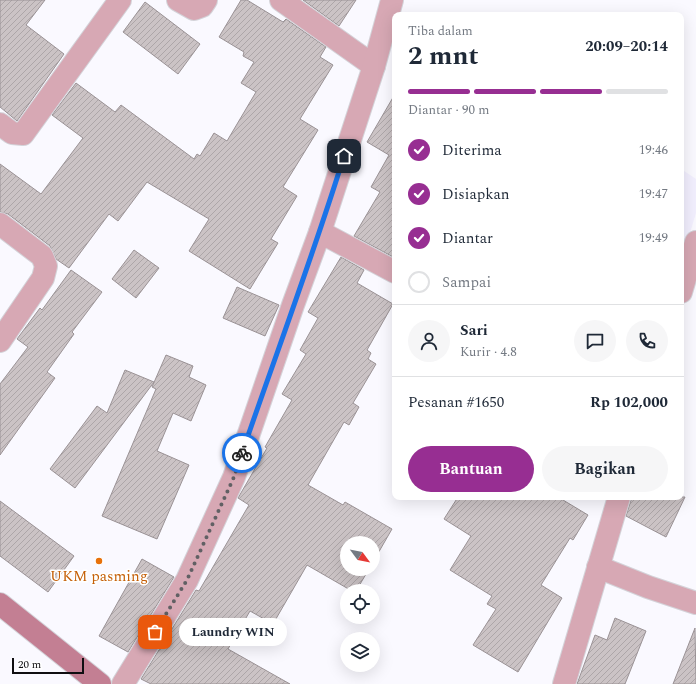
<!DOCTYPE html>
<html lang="id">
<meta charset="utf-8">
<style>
body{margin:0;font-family:Spectral,serif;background:#f6f6f7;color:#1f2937;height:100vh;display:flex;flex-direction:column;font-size:15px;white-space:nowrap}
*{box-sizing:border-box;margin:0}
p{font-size:13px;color:#747a83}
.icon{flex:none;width:22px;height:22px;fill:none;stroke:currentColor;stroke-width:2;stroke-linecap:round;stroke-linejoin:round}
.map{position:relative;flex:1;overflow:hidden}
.drawer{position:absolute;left:392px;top:12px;width:292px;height:488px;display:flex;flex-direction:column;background:#fff;border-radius:8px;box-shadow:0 4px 16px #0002}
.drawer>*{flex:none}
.needle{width:26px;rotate:122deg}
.fabs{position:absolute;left:340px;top:536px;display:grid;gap:8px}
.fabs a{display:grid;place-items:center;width:40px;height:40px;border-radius:50%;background:#fff;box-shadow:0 4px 16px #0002;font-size:20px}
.scale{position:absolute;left:12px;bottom:10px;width:72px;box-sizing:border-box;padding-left:4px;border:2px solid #0f0e11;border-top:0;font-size:11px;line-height:14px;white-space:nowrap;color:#0f0e11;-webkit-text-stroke:3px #fff;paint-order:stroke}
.pin{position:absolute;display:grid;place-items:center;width:34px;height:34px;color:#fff;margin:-17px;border-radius:8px;box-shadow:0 2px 6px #0006}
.courier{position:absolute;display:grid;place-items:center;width:40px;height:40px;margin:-20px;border:3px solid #1a73e8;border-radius:50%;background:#fff;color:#222;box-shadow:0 1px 5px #0007}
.bubble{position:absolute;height:28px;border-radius:14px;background:#fff;box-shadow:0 4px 16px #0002;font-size:13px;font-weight:700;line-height:28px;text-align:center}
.overview em{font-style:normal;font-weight:700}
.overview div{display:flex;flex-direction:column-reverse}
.overview{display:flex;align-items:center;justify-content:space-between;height:68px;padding:0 16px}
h1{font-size:26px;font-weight:700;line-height:30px}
.bar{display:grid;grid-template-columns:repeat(4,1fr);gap:6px 4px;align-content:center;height:48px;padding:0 16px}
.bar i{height:5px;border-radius:3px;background:#e0e1e3}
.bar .selected{background:#972e92}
.bar p{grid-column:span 4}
.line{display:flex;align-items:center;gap:10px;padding:0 16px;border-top:1px solid #e0e1e3}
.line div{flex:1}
.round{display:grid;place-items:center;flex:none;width:42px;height:42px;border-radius:21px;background:#f6f6f7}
ol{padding:0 16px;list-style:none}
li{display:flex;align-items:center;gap:12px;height:44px}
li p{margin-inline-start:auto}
li .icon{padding:4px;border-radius:50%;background:#972e92;color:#fff;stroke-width:4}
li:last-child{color:#747a83}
li i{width:22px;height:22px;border:2px solid #e0e1e3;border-radius:50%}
.action{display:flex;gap:8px;margin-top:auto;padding:8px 16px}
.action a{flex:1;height:46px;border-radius:24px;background:#972e92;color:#fff;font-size:16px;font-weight:700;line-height:46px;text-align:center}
.action a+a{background:#f6f6f7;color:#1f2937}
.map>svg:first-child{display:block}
.built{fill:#f2effe}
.building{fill:url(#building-hatch);stroke:#9a9295}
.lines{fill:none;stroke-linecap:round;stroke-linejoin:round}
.street-casing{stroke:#d4d3d9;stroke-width:24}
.secondary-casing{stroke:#d4d3d9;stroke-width:24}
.street{stroke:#d7a8b4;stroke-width:22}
.secondary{stroke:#c37f93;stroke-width:22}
.done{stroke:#616064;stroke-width:4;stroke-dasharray:0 7.2}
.route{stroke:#1a73e8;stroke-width:5}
.food-dot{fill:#e8710a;stroke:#fff;stroke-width:1.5}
.labels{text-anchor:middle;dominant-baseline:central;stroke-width:3;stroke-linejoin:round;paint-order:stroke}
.food-label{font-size:15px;fill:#c56008;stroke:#fff}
</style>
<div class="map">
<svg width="696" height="684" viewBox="0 0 696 684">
<defs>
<pattern id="building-hatch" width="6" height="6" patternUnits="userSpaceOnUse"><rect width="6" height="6" fill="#cbc3c5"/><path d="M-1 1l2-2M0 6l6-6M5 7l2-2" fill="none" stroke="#ada6a8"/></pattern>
</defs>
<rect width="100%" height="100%" fill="#faf9ff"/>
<path class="built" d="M681 169 696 179V213L681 263Z"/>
<g class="building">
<path d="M0 0H45L26 25 64 54 17 121 0 107Z"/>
<path d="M241 0H247L283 22 286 19 326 47 320 57 333 65 300 119 318 130 283 187 297 196 271 239 278 243 250 289 189 251 209 219 147 182 118 221 109 214 69 268 56 259 50 246 8 214 0 212V164L41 194 83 138 52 115 76 83 115 112 121 105 194 159 197 154 200 156 214 133 227 141 256 92 241 83 254 62 243 56 244 52 219 37Z"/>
<path d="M303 0H356L339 26Z"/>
<path d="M145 2 200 44 178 74 123 32Z"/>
<path d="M395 94V258L354 236 380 192 371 187 389 155 367 142Z"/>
<path d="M134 250 159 268 136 298 112 279Z"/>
<path d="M341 257 364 270 357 283 393 304 367 350 371 353 368 359 376 364 353 403 359 407 349 425 344 422 308 485 343 505 345 502 392 529 373 562V543H347V569H369L356 591H352L307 565 273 624 250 611 228 649 290 684H151L141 679 196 590 199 591 249 505 238 498 267 448 265 447 292 400 282 394 306 354 300 350 318 318 308 312Z"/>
<path d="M71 270 102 292 72 332 74 334 47 372 55 378 0 455V384L28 347 17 339 40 308 42 310Z"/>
<path d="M237 287 279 305 265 336 223 318Z"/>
<path d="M166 355 193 366 189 377 206 385 191 421 173 413 157 451 189 465 157 539 102 516 156 389 152 387Z"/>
<path d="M125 370 154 382 75 488 50 469 97 406 107 413Z"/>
<path d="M458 497H558L588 515 573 540 570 538 541 585 562 598 518 672 473 645 496 609 487 604 492 596 450 570 471 536 444 519Z"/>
<path d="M632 497H685L666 537 626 516Z"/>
<path d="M0 501 74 556 48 592 0 556Z"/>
<path d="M142 559 174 577 128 652 99 636Z"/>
<path d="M615 618 646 631 625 684H577L595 635 607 640Z"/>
<path d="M695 628 696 684H673Z"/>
</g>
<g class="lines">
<g class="street-casing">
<g id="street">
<path d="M178 0 194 9 202 6 206 0"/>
<path d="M281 0 374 66"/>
<path d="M0 124 12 133 23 134 120 0"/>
<path d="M0 224 42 256 46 266 43 278 0 341"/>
<path d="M320 232 395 272"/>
<path d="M681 292 696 242"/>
<path d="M598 567 648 587 696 603"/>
<path d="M123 684 187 580 234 477 293 305 320 232 374 66 392 0"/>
<path d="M564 684 619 497"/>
</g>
</g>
<g class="secondary-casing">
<path id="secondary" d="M0 604 100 684"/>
</g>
<use href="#street" class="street"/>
<use href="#secondary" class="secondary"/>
</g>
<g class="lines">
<path class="done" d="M155 632 187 580 234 477 242 453"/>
<path class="route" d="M242 453C276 354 313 256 344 156"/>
</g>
<circle class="food-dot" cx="99" cy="561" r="4"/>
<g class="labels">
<g class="food-label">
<text x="99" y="576">UKM pasming</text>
</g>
</g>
</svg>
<div class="fabs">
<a><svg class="needle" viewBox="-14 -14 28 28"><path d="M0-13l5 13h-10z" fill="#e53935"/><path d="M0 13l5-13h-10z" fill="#747a83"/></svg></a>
<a><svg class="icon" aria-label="locate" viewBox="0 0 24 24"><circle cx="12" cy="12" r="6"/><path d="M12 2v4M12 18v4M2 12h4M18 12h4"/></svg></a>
<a><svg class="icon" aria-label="layers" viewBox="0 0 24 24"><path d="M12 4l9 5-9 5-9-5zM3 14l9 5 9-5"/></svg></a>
</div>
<div class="scale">20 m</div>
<div class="pin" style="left:155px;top:632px;background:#ea580c"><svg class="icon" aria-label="bag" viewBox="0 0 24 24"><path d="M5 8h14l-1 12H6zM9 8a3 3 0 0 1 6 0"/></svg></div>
<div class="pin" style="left:344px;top:156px;background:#1f2937"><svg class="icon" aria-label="home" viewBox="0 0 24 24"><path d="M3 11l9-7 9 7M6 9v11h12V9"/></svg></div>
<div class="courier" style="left:242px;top:453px"><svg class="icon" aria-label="bike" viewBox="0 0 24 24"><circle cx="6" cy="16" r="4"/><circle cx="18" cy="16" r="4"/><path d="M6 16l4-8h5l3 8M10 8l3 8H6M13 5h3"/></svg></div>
<div class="bubble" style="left:179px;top:618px;width:108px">Laundry WIN</div>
<section class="drawer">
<div class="overview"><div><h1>2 mnt</h1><p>Tiba dalam</p></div><em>20:09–20:14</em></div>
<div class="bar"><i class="selected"></i><i class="selected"></i><i class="selected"></i><i></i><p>Diantar · 90 m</p></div>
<ol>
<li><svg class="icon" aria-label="check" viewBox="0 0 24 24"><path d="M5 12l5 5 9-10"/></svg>Diterima<p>19:46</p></li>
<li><svg class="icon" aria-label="check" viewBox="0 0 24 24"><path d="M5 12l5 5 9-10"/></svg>Disiapkan<p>19:47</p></li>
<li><svg class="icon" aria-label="check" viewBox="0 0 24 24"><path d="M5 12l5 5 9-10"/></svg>Diantar<p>19:49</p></li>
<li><i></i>Sampai</li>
</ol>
<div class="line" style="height:72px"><a class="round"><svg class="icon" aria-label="person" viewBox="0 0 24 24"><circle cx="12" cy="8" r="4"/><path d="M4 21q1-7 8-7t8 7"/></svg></a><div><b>Sari</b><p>Kurir · 4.8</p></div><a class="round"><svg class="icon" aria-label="chat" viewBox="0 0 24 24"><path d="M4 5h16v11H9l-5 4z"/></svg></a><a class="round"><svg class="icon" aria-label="phone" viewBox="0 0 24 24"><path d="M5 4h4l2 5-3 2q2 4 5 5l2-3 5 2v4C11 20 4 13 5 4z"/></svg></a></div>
<div class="line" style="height:52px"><div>Pesanan #1650</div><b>Rp 102,000</b></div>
<div class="action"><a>Bantuan</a><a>Bagikan</a></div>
</section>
</div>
